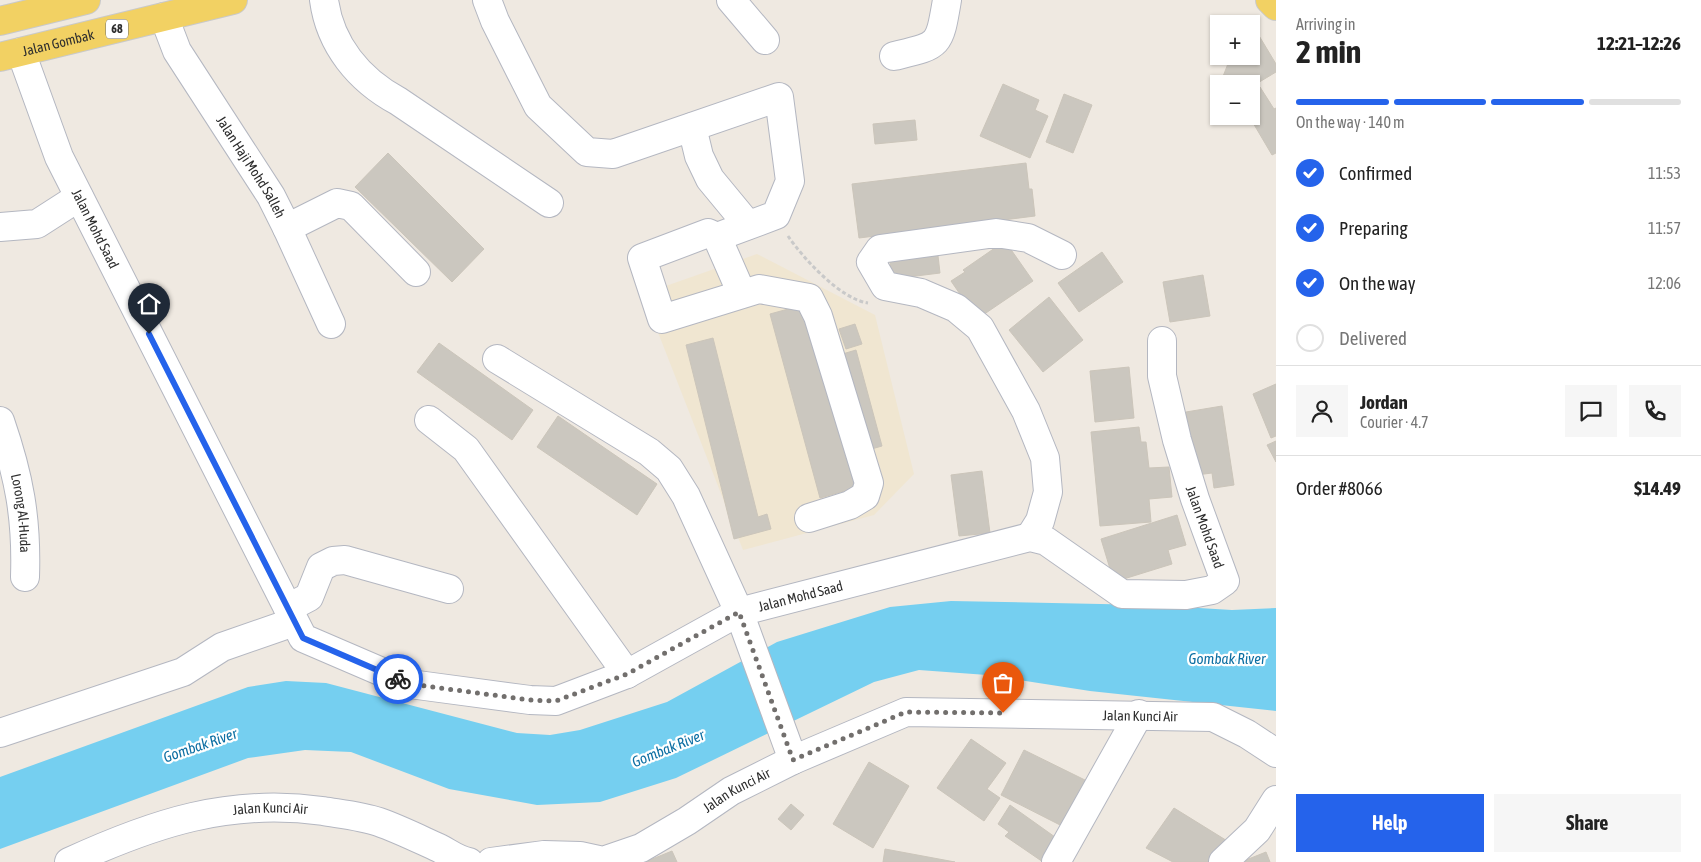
<!DOCTYPE html>
<meta charset="utf-8">
<style>
body{margin:0;font-family:"Asap Condensed",sans-serif;background:#f6f6f6;color:#222;height:100vh;display:flex;flex-direction:column;font-size:19px;white-space:nowrap}
*{box-sizing:border-box;margin:0}
p{font-size:16px;color:#767676}
.icon{flex:none;width:28px;height:28px;fill:none;stroke:currentColor;stroke-width:2;stroke-linecap:round;stroke-linejoin:round}
.map{position:relative;flex:1;overflow:hidden}
.panel{display:flex;flex-direction:column;background:#fff;width:425px}
.panel>*{flex:none}
.buttons{position:absolute;left:1210px;top:15px;display:grid;gap:10px}
.buttons a{display:grid;place-items:center;width:50px;height:50px;border-radius:0px;background:#fff;box-shadow:0 1px 4px #0004;font-size:25px}
.pin{position:absolute;display:grid;place-items:center;width:42px;height:42px;color:#fff;margin:-51px -21px;border-radius:50% 50% 50% 0;rotate:-45deg;box-shadow:0 0 5px #0007}
.pin .icon{rotate:45deg}
.courier{position:absolute;display:grid;place-items:center;width:50px;height:50px;margin:-25px;border:4px solid #2563eb;border-radius:50%;background:#fff;color:#222;box-shadow:0 1px 6px #0007}
.summary em{font-style:normal;font-weight:700}
.summary div{display:flex;flex-direction:column-reverse}
.summary{display:flex;align-items:center;justify-content:space-between;height:85px;padding:0 20px}
h1{font-size:32px;font-weight:700;line-height:38px}
.bar{display:grid;grid-template-columns:repeat(4,1fr);gap:8px 5px;align-content:center;height:60px;padding:0 20px}
.bar i{height:6px;border-radius:4px;background:#e0e0e0}
.bar .selected{background:#2563eb}
.bar p{grid-column:span 4}
.line{display:flex;align-items:center;gap:12px;padding:0 20px;border-top:1px solid #e0e0e0}
.line div{flex:1}
.round{display:grid;place-items:center;flex:none;width:52px;height:52px;border-radius:0px;background:#f6f6f6}
ol{padding:0 20px;list-style:none}
li{display:flex;align-items:center;gap:15px;height:55px}
li p{margin-inline-start:auto}
li .icon{padding:5px;border-radius:50%;background:#2563eb;color:#fff;stroke-width:4}
li:last-child{color:#767676}
li i{width:28px;height:28px;border:2px solid #e0e0e0;border-radius:50%}
.button{display:flex;gap:10px;margin-top:auto;padding:10px 20px}
.button a{flex:1;height:58px;border-radius:0px;background:#2563eb;color:#fff;font-size:20px;font-weight:700;line-height:58px;text-align:center}
.button a+a{background:#f6f6f6;color:#222}
main{display:flex;flex:1;min-height:0}
.map>svg:first-child{display:block}
.education{fill:#f0e6d1}
.water{fill:#75cff0}
.building{fill:#cbc7bf;stroke:#cbc5ba}
.lines{fill:none;stroke-linecap:round;stroke-linejoin:round}
.minor-casing{stroke:#b4b7c1;stroke-width:30}
.major-casing{stroke:#c9c9c9;stroke-width:30}
.path{stroke:#c9c9c9;stroke-width:3;stroke-dasharray:4 2.5;stroke-linecap:butt}
.minor{stroke:#fff;stroke-width:28}
.major{stroke:#f2d163;stroke-width:28}
.done{stroke:#726f6d;stroke-width:5;stroke-dasharray:0 9}
.route{stroke:#2563eb;stroke-width:6}
.labels{text-anchor:middle;dominant-baseline:central;stroke-width:4.5;stroke-linejoin:round;paint-order:stroke}
.shield{fill:#fff;stroke:#6d6d6d;stroke-width:1}
.shield-label{font-size:12px;font-weight:bold;fill:#2e2e2e}
.street-label{font-size:14px;fill:#2e2e2e;stroke:#fff}
.water-label{font-size:15px;font-style:italic;fill:#0d6fa3;stroke:#fff}
</style>
<main>
<div class="map">
<svg width="1276" height="862" viewBox="0 0 1276 862">
<rect width="100%" height="100%" fill="#efe9e1"/>
<path class="education" d="M757 254 875 315 914 474 874 515 743 550 643 294Z"/>
<path class="water" d="M951 601 1149 605 1232 610 1276 608V711L1090 691 987 675 919 670 874 682 676 778 600 802 537 805 449 789 351 752 305 750 248 758 0 849V777L248 687 286 681 326 683 517 733 550 735 580 730 667 702 777 642 890 607Z"/>
<g class="building">
<path d="M1258 34 1276 64V72L1251 87V84H1225L1222 79 1231 56H1251V38Z"/>
<path d="M1003 84 1039 100 1035 110 1048 116 1030 158 980 136Z"/>
<path d="M1260 87 1274 109 1276 108V153L1272 155 1249 116H1251V93Z"/>
<path d="M1064 94 1092 105 1073 153 1046 142Z"/>
<path d="M915 120 917 140 875 144 873 124Z"/>
<path d="M388 153 484 249 452 282 355 187Z"/>
<path d="M1026 163 1029 189H1032L1035 216 859 238 852 184Z"/>
<path d="M1005 241 1033 281 977 319 951 281 965 272 963 270Z"/>
<path d="M937 247 940 273 892 279 889 252Z"/>
<path d="M1102 252 1123 282 1079 312 1058 283Z"/>
<path d="M1203 275 1210 316 1170 322 1163 282Z"/>
<path d="M1049 297 1083 340 1043 372 1009 330Z"/>
<path d="M810 303 858 487 820 498 770 314Z"/>
<path d="M855 324 862 344 846 349 839 329Z"/>
<path d="M713 338 758 517 767 514 771 529 734 539 686 345Z"/>
<path d="M439 343 533 410 512 440 417 372Z"/>
<path d="M856 350 882 446 854 454 829 358Z"/>
<path d="M1129 367 1134 418 1095 422 1090 371Z"/>
<path d="M1276 384V436L1271 438 1253 394Z"/>
<path d="M1222 406 1234 485 1214 488 1212 473 1196 475 1186 412Z"/>
<path d="M558 416 657 484 637 515 537 447Z"/>
<path d="M1139 427 1141 442H1146L1149 468 1169 467 1172 497 1149 499 1151 522 1100 526 1091 432Z"/>
<path d="M1276 441V462L1267 445Z"/>
<path d="M982 471 990 533 959 536 951 475Z"/>
<path d="M1177 515 1186 545 1168 550 1172 564 1114 582 1101 539Z"/>
<path d="M971 739 1006 763 987 789 1000 798 984 821 937 788Z"/>
<path d="M1024 750 1087 781 1064 827 1001 795Z"/>
<path d="M869 762 909 786 873 848 833 824Z"/>
<path d="M791 804 804 815 791 830 778 819Z"/>
<path d="M1010 805 1062 842 1043 862 1005 836 1009 832 998 824Z"/>
<path d="M1174 808 1237 847 1213 862H1173L1146 848Z"/>
<path d="M885 849 955 862H883Z"/>
<path d="M672 851 677 862H645Z"/>
<path d="M1266 852 1270 862H1241Z"/>
</g>
<g class="lines">
<g class="minor-casing">
<g id="minor">
<path d="M324 0C330 45 359 80 398 101L549 203"/>
<path d="M487 0 495 21 538 106 587 152 613 154 779 97 790 181 776 215 717 237"/>
<path d="M731 0 765 40"/>
<path id="s1" d="M164 17 177 51 271 196 287 228 337 203 351 206 416 272"/>
<path id="s2" d="M21 52 59 157 303 638 410 684 530 700 556 701 627 674 739 612 1030 537 1046 541 1122 594 1186 595 1212 590 1225 581 1195 499 1177 440 1162 376V341"/>
<path d="M894 56C940 45 939 47 947 0"/>
<path d="M692 127 699 156 710 179 748 225"/>
<path d="M0 227 37 224 79 197"/>
<path d="M287 228 331 324"/>
<path d="M742 294 717 237 708 233 642 258 662 319 759 289 809 298 818 316 869 483 865 496 850 505 809 518"/>
<path d="M497 359 649 452 669 469 686 496 739 612 793 760"/>
<path d="M429 420 466 449 627 674"/>
<path id="s3" d="M0 421C19 476 27 518 25 577"/>
<path d="M1030 537 1040 521 1048 492 1045 458 1026 411 980 328 956 308 921 293 885 286 871 262 880 249 996 233 1028 238 1062 255"/>
<path d="M288 608 309 597 321 567 333 561 345 560 449 589"/>
<path d="M0 733 183 672 222 647 294 622"/>
<path id="s4" d="M69 862C154 823 229 798 323 811 341 814 362 816 379 822 399 829 419 839 439 848 449 853 457 860 469 862"/>
<path id="s5" d="M491 862 544 855 580 856 603 861 641 848 687 821 731 791 793 760 906 712 1213 717 1247 734 1276 753"/>
<path d="M1056 862 1139 714"/>
<path d="M1223 862 1257 830 1276 800"/>
</g>
</g>
<g class="major-casing">
<g id="major">
<path d="M1270 0 1276 6"/>
<path d="M0 21 86 0"/>
<path id="s6" d="M0 57 233 0"/>
</g>
</g>
<path class="path" d="M788 236C803 258 840 299 868 303"/>
<use href="#minor" class="minor"/>
<use href="#major" class="major"/>
</g>
<g class="lines">
<path class="done" d="M398 679 410 684 530 700 556 701 627 674 739 612 793 760 906 712 1003 713"/>
<path class="route" d="M149 334 303 638 398 679"/>
</g>
<g class="labels">
<rect class="shield" x="106" y="19.5" width="22" height="19" rx="4"/>
<g class="shield-label">
<text x="117" y="29">68</text>
</g>
<g class="street-label">
<text stroke="none"><textPath href="#s6" startOffset="60">Jalan Gombak</textPath></text>
<text stroke="none"><textPath href="#s1" startOffset="174">Jalan Haji Mohd Salleh</textPath></text>
<text stroke="none"><textPath href="#s2" startOffset="192">Jalan Mohd Saad</textPath></text>
<text stroke="none"><textPath href="#s3" startOffset="95">Lorong Al-Huda</textPath></text>
<text transform="translate(1205 527) rotate(70)">Jalan Mohd Saad</text>
<text stroke="none"><textPath href="#s2" startOffset="1182">Jalan Mohd Saad</textPath></text>
<text stroke="none"><textPath href="#s5" startOffset="686">Jalan Kunci Air</textPath></text>
<text stroke="none"><textPath href="#s5" startOffset="265">Jalan Kunci Air</textPath></text>
<text stroke="none"><textPath href="#s4" startOffset="210">Jalan Kunci Air</textPath></text>
</g>
<g class="water-label">
<text x="1227" y="658">Gombak River</text>
<text transform="translate(200 745) rotate(-19)">Gombak River</text>
<text transform="translate(668 748) rotate(-22)">Gombak River</text>
</g>
</g>
</svg>
<div class="buttons">
<a>+</a>
<a>−</a>
</div>
<div class="pin" style="left:1003px;top:713px;background:#ea580c"><svg class="icon" aria-label="bag" viewBox="0 0 24 24"><path d="M5 8h14l-1 12H6zM9 8a3 3 0 0 1 6 0"/></svg></div>
<div class="pin" style="left:149px;top:334px;background:#1f2937"><svg class="icon" aria-label="home" viewBox="0 0 24 24"><path d="M3 11l9-7 9 7M6 9v11h12V9"/></svg></div>
<div class="courier" style="left:398px;top:679px"><svg class="icon" aria-label="bike" viewBox="0 0 24 24"><circle cx="6" cy="16" r="4"/><circle cx="18" cy="16" r="4"/><path d="M6 16l4-8h5l3 8M10 8l3 8H6M13 5h3"/></svg></div>
</div>
<section class="panel">
<div class="summary"><div><h1>2 min</h1><p>Arriving in</p></div><em>12:21–12:26</em></div>
<div class="bar"><i class="selected"></i><i class="selected"></i><i class="selected"></i><i></i><p>On the way · 140 m</p></div>
<ol>
<li><svg class="icon" aria-label="check" viewBox="0 0 24 24"><path d="M5 12l5 5 9-10"/></svg>Confirmed<p>11:53</p></li>
<li><svg class="icon" aria-label="check" viewBox="0 0 24 24"><path d="M5 12l5 5 9-10"/></svg>Preparing<p>11:57</p></li>
<li><svg class="icon" aria-label="check" viewBox="0 0 24 24"><path d="M5 12l5 5 9-10"/></svg>On the way<p>12:06</p></li>
<li><i></i>Delivered</li>
</ol>
<div class="line" style="height:90px"><a class="round"><svg class="icon" aria-label="person" viewBox="0 0 24 24"><circle cx="12" cy="8" r="4"/><path d="M4 21q1-7 8-7t8 7"/></svg></a><div><b>Jordan</b><p>Courier · 4.7</p></div><a class="round"><svg class="icon" aria-label="chat" viewBox="0 0 24 24"><path d="M4 5h16v11H9l-5 4z"/></svg></a><a class="round"><svg class="icon" aria-label="phone" viewBox="0 0 24 24"><path d="M5 4h4l2 5-3 2q2 4 5 5l2-3 5 2v4C11 20 4 13 5 4z"/></svg></a></div>
<div class="line" style="height:65px"><div>Order #8066</div><b>$14.49</b></div>
<div class="button"><a>Help</a><a>Share</a></div>
</section>
</main>
